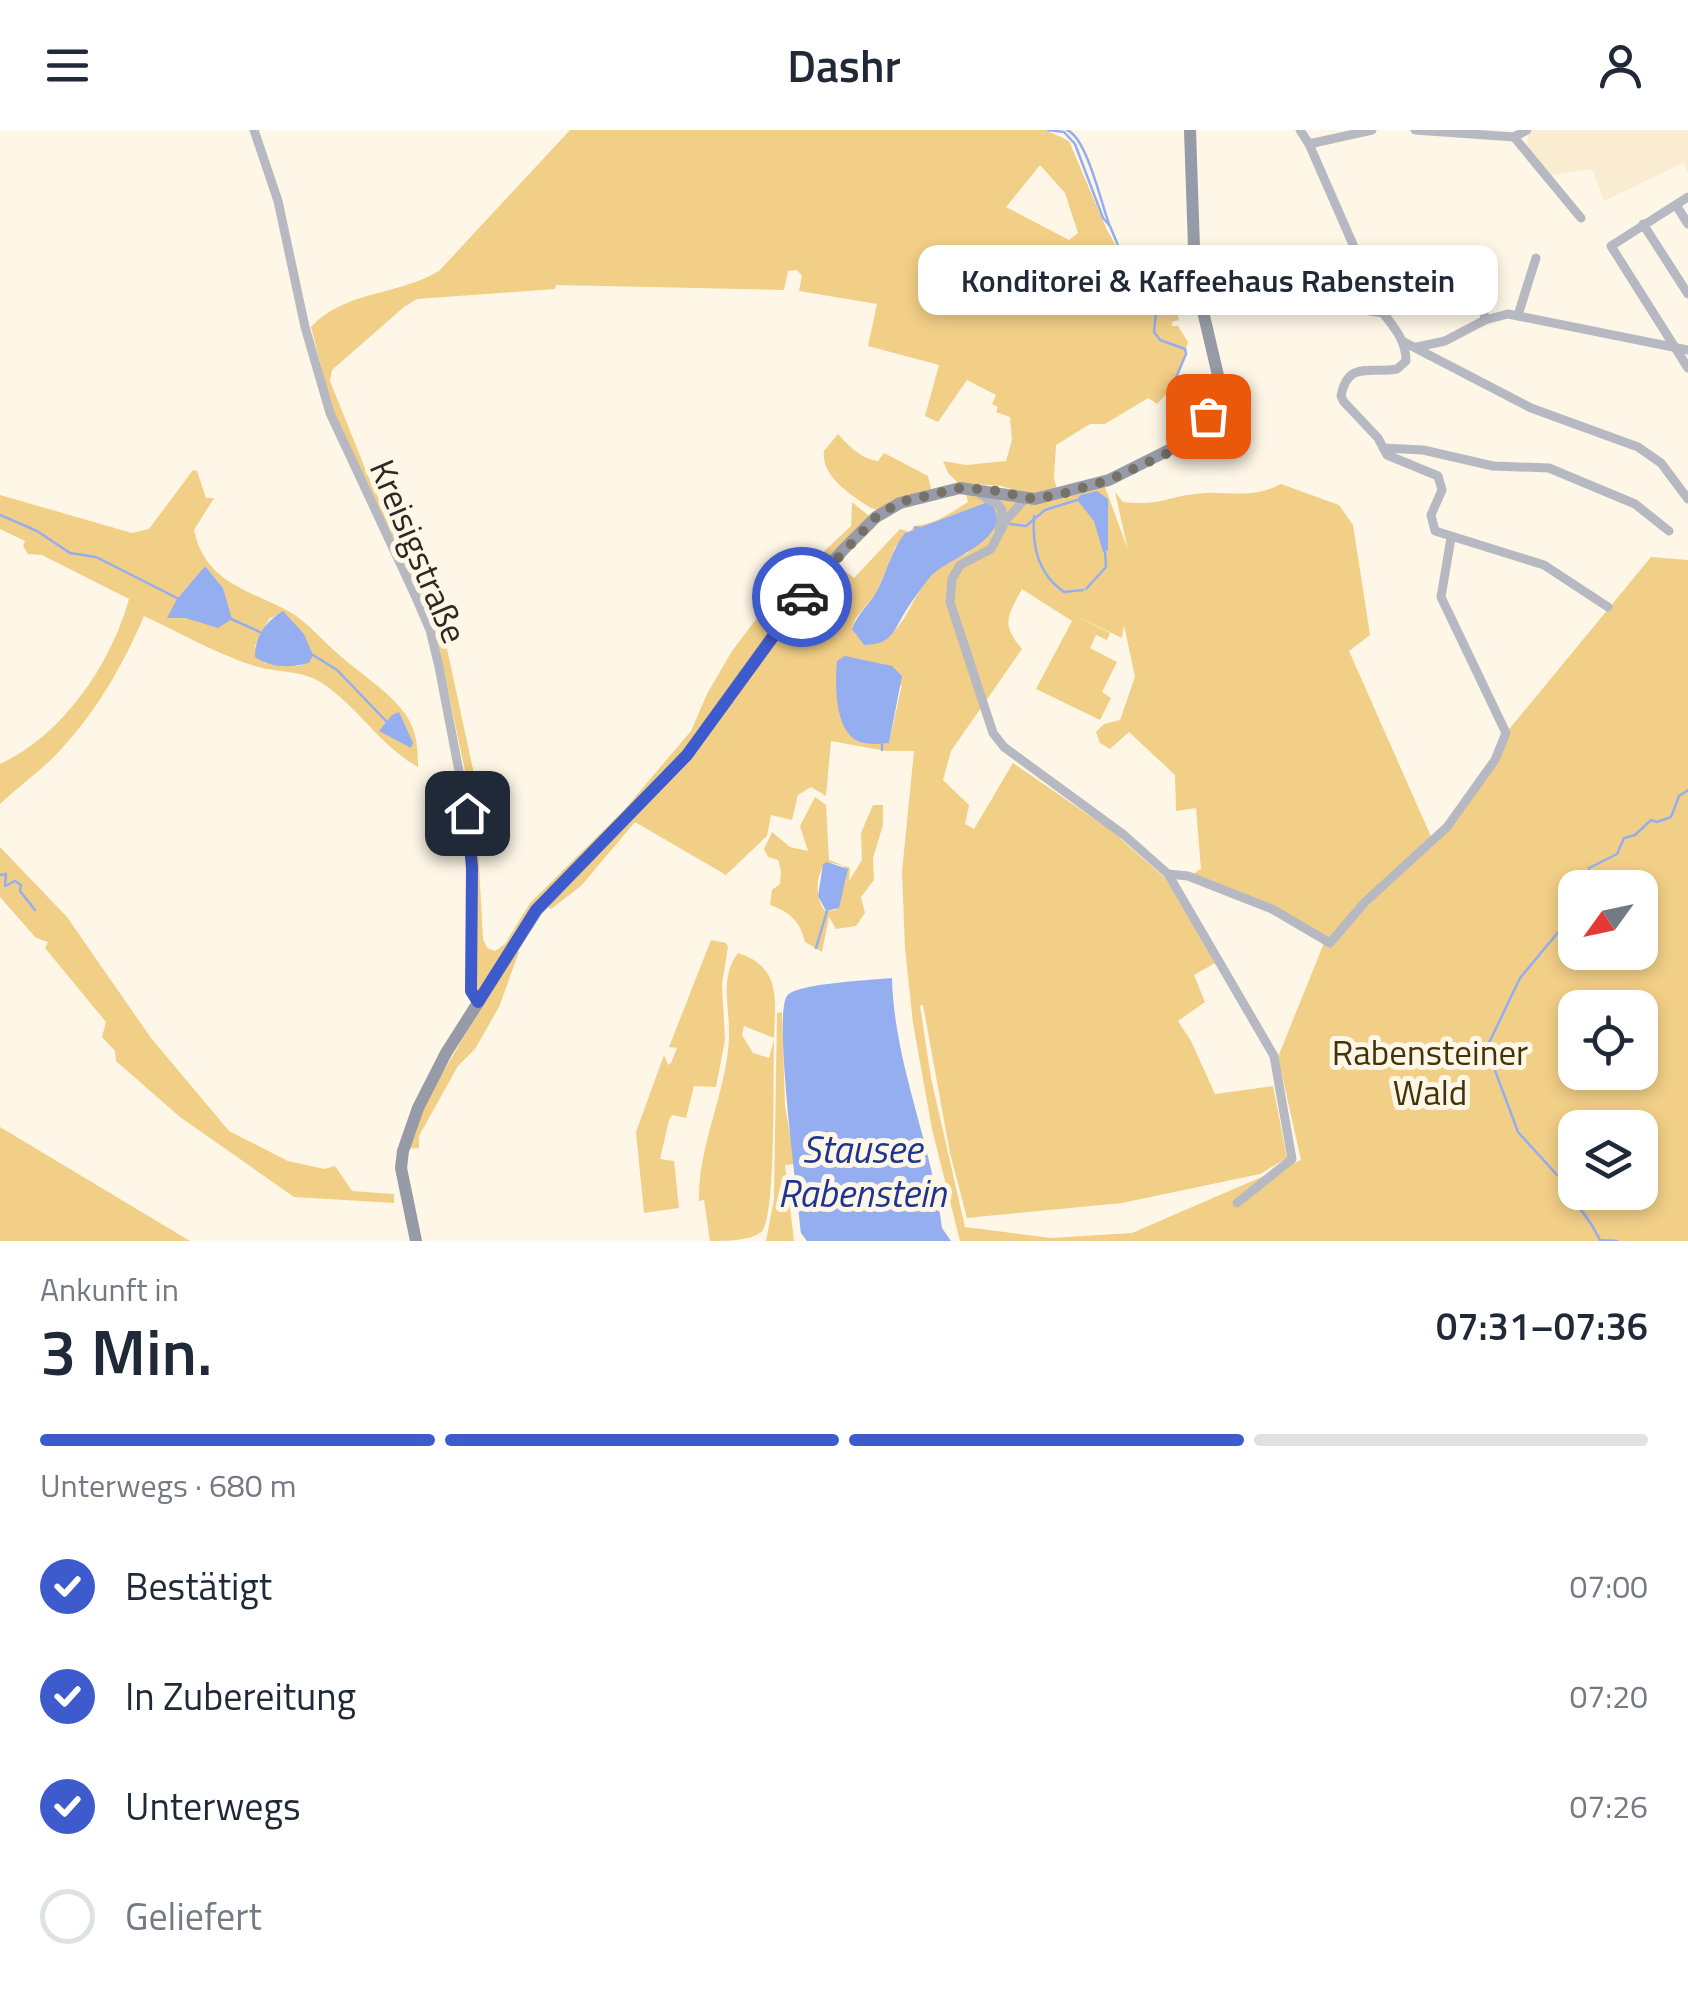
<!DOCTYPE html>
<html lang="de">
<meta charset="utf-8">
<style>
body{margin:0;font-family:"Titillium Web",sans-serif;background:#f2f2f3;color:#1f2937;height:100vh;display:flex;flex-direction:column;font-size:38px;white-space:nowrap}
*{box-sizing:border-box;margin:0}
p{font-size:32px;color:#747a83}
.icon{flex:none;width:55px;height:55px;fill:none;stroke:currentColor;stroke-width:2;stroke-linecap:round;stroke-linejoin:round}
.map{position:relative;height:1111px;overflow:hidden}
.details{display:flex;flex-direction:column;background:#fff;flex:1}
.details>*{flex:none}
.needle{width:65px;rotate:237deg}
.controls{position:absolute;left:1558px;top:740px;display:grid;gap:20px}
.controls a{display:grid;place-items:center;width:100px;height:100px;border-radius:20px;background:#fff;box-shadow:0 5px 15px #0003;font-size:50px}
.pin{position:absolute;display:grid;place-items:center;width:85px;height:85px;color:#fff;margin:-42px;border-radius:20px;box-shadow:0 5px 15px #0006}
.courier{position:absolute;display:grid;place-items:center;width:100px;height:100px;margin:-50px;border:8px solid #3d5bcd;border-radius:50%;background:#fff;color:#222;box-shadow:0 2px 12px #0007}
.bubble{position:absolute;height:70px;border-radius:20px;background:#fff;box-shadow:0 5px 15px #0003;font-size:32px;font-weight:600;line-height:70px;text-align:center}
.headline em{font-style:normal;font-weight:600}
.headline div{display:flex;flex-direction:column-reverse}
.headline{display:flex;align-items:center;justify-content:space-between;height:170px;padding:0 40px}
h1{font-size:65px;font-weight:600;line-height:75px}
.bar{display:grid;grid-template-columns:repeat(4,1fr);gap:15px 10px;align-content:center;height:120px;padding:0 40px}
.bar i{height:12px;border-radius:8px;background:#e0e1e3}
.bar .on{background:#3d5bcd}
.bar p{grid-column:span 4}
ol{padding:0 40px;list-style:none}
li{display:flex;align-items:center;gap:30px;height:110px}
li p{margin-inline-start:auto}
li .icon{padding:10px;border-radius:50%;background:#3d5bcd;color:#fff;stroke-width:4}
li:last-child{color:#747a83}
li i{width:55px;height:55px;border:5px solid #e0e1e3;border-radius:50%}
header{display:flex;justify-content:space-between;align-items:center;height:130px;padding:0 40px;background:#fff;font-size:45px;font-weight:600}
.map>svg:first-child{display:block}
.built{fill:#f9ecd1}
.green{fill:#f2cf87;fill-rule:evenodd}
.water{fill:#95aef0}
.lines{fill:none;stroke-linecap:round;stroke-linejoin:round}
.stream{stroke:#95aef0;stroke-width:2.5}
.street{stroke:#b6b9c2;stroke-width:9}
.secondary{stroke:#969ba7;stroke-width:12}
.done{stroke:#767167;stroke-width:10;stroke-dasharray:0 18}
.route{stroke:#3d5bcd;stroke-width:12}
.labels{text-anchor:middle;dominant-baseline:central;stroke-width:10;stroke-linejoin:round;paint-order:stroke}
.street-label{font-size:35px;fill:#2d2922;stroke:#fef7e7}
.park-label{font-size:35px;fill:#453308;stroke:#fef7e7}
.water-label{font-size:38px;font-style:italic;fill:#1f3491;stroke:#fef7e7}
</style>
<header><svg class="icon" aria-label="menu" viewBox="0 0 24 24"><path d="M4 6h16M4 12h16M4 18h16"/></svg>Dashr<svg class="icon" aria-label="person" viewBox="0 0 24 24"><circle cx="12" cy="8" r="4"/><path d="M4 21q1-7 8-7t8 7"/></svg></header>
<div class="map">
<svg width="1688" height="1111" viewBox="0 0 1688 1111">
<rect width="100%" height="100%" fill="#fef7e7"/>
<path class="built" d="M1535 0H1688V42L1683 33 1604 71 1592 39 1550 45 1527 19 1528 4Z"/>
<g class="green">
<path d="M570 0H1046L1069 11 1106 98 1136 152 1170 151 1179 190 1172 192V196H1178L1188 212 1176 254 1157 274 1148 268 1105 294H1090L1056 315 1054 349 1057 359 1032 365 1001 356 958 353 948 343 943 331 966 335 1006 331 1012 310 1010 287 996 282 998 277 992 274 996 265 967 250 938 292 925 286 939 235 868 216 877 174 799 161 802 146 797 140 788 141 784 160 556 155 555 159 417 169 404 177 332 240 330 251 371 353 420 451 446 514 474 644 483 809 487 818 495 821 505 814 530 773 623 681 691 601 707 564 732 521 766 476 851 396 852 372 869 386 830 430 854 448 900 399 910 402 914 396C934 395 952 382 968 372L966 363 1030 372 1105 357 1128 420 1115 362 1123 372C1157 376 1165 368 1194 364 1228 359 1248 371 1281 354L1339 375 1353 395 1370 505 1349 521 1433 711 1495 630 1506 603 1651 427 1688 430V1111H960L932 999 913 893 905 819 902 742 914 621H886L831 611 826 666 811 657 798 665 792 690 771 685 767 706 726 745 635 692 581 756 551 779 541 772 512 812 519 822 499 877 475 919 458 936 419 1006V1018L406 1019 422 978 482 876 475 861 473 679 443 536 418 461 333 283 311 197C345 160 398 166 439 141ZM1040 35 1065 63 1078 103 1069 110 1006 77ZM985 373 968 423C956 428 943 434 933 443 909 467 903 515 864 515L852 498 856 488 877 462 895 417 914 400ZM1022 459 1072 491 1036 559 1100 590 1111 568 1102 562 1117 532 1090 518 1096 505 1107 510 1110 503 1074 485 1122 508 1124 495 1135 547 1120 590 1104 594 1096 602 1100 613 1110 619 1129 602 1175 645 1176 681 1196 678 1201 739 1190 746 1326 808 1278 927 1301 1030 1132 1103 1051 1108 965 1097 931 948 920 876 923 875 950 1023 967 1088 1122 1073 1260 1044 1287 1028 1273 956 1215 964 1191 911 1178 891 1205 872 1194 845 1215 833 1165 748 1113 702 1013 633 974 699 965 694 969 675 943 650 951 621 1022 519C1001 494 1007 487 1022 459ZM902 554 889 613H861ZM1575 758H1640V822H1575ZM1575 878H1640V942H1575ZM1575 998H1640V1062H1575Z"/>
<path d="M838 304C849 316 861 329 878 331L884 323 928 346 931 359 878 380 871 378C851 365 821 347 824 321Z"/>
<path d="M193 340 197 341 206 368H214L194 400C205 454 251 460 290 482 308 493 321 509 337 523 359 543 388 560 406 585 417 601 418 619 418 637 382 617 359 579 325 555 305 540 280 543 258 537 223 527 178 502 144 486 124 533 98 579 63 617 45 638 20 655 0 674V634C63 605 111 534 129 469L42 425 28 424 23 416 25 411 0 399V365L132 403 149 399ZM205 436 223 458 231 489 168 488 177 469ZM283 482 304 504 309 533 298 536 264 533 255 516 269 489Z"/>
<path d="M815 667 826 675 829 730 850 738 849 751 862 730 861 703 873 675H883V695L873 728 874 750 861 767 865 783 856 796 836 799 829 787 822 822 805 812C800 791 790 782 770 775L772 760 780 754 781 741 778 730 768 727 764 719 772 702 790 717 808 721 800 696ZM827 732 844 736 846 750 836 780 825 781C815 768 815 744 827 732Z"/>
<path d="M0 717 67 787 151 908 229 1001 288 1031 324 1039 335 1036 352 1061 394 1064V1073L294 1067 180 987 116 931 115 921 102 907 106 892 45 818 48 812 36 808 0 767Z"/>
<path d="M711 810 726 813 728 817 722 854 725 910 716 957 694 956 686 988 672 985 669 990 660 1029 674 1031 679 1078 644 1083 636 1002 664 925 668 935 671 933 677 918 669 917Z"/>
<path d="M738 823C782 837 775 870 774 908L744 896 742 905 753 923 769 928 774 910C773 942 776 1080 763 1100 755 1111 723 1111 710 1111L704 1070 699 1071C698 1014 727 962 729 907 730 877 719 848 738 823Z"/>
<path d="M782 882 785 975 795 1034 785 1035 794 1111H766L774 1069 777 883Z"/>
<path d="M0 997 190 1111H0Z"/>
</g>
<g class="water">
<path d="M1097 361 1108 369V420L1103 422 1094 391 1077 370 1080 365Z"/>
<path d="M985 373H991C1017 409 946 428 930 447 922 457 914 468 907 479 894 499 893 515 864 515L852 499C859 481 873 471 879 457 888 437 892 420 905 403L914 400V396L921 397Z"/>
<path d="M205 436 223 458 232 489 218 498 185 488H167L177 469Z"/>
<path d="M283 481 304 504 313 525 309 533C292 538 270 538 255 527 255 506 266 491 283 481Z"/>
<path d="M845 526 892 536 902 546 889 613C880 614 866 615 858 611 834 601 835 551 837 531Z"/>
<path d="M399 582 413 613 411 618 379 601 392 585Z"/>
<path d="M827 732 848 739 839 778 826 781 818 766 823 734Z"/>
<path d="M892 848C894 934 932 1014 942 1098L951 1111H807L801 1103C798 1068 773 884 787 866 796 853 874 850 892 848Z"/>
</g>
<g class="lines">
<g class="stream">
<path d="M1048 0 1064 2 1075 14 1103 88 1110 96 1122 125"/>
<path d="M1067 0C1087 8 1101 73 1109 94"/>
<path d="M1126 135 1131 148 1156 167V177"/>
<path d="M1156 181 1154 202 1160 210 1185 219 1186 224 1174 252"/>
<path d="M0 385 37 401 70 423 96 427 177 468"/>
<path d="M1034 386C1032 417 1038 444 1064 462L1083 460"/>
<path d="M1010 394 1026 396 1045 380 1077 370"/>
<path d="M1086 459 1106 437 1105 421"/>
<path d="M231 489 260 502"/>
<path d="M313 525 337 540 386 591"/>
<path d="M882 620V614"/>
<path d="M0 745 6 744 5 756 15 751 21 755 20 761 35 780"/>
<path d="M1587 758 1589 738 1617 724 1624 708 1635 705 1651 690 1657 692 1671 687 1679 666 1688 660"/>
<path d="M816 818 827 781"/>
<path d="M1488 915 1520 848 1575 782"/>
<path d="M1493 935 1518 1002 1557 1045"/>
<path d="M1559 1056C1575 1071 1591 1091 1600 1110L1617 1111"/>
</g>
<g class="street">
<path d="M254 0 278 71 305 197 330 283 414 463 430 500 439 537 467 683 472 737 471 861 478 872"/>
<path d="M1300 0 1309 14 1383 183C1395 198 1406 211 1406 231L1397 239C1370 244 1348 230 1341 266L1344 272 1378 308 1387 325 1438 346 1442 360 1431 385 1435 401 1544 435 1608 477"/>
<path d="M1415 0 1514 7 1527 0"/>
<path d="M1514 7 1581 88"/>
<path d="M1309 14 1372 0"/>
<path d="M1688 67 1611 116 1688 238"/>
<path d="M1676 75 1688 94"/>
<path d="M1643 94 1688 164"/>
<path d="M1196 123 1364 180 1383 183"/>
<path d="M1469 141 1480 155 1485 190"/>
<path d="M1518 185 1536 128"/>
<path d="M1402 211 1531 278 1638 317 1661 333 1688 369"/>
<path d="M1417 217 1445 211 1485 190 1508 184 1688 220"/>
<path d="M1383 318 1423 320 1493 336 1549 338 1635 374 1669 401"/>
<path d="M981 365 997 374 1002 380 999 399"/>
<path d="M1026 368 1006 390 991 419 960 435 952 449 950 472 993 603 1004 617 1124 705 1168 744 1188 746 1272 779 1330 813 1365 772 1447 697 1495 630 1506 603 1441 467 1451 408"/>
<path d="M1168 744 1274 926 1292 1029 1237 1073"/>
</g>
<path class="secondary" d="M416 1111 401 1038 403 1021 418 978 446 923 537 780 687 625 795 475 843 420 876 387 900 373 960 358 1035 369 1109 350 1177 316 1208 286 1219 267 1220 254 1195 147 1190 0"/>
</g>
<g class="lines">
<path class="done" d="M802 467 876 387 900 372 960 358 992 360 1034 369 1062 364 1109 350 1166 324 1208 286"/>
<path class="route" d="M467 683 472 738 471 861 478 872 536 780 687 625 802 467"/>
</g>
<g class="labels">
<g class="street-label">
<text transform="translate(419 421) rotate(67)">Kreisigstraße</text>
</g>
<g class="park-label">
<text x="1430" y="922">Rabensteiner<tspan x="1430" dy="40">Wald</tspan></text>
</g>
<g class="water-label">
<text x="862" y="1019">Stausee<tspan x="862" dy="44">Rabenstein</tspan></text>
</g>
</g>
</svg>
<div class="controls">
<a><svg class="needle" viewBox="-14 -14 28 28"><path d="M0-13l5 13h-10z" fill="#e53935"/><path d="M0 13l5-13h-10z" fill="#747a83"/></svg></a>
<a><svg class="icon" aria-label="locate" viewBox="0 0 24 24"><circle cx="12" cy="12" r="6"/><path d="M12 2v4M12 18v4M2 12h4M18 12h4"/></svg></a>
<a><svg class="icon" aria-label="layers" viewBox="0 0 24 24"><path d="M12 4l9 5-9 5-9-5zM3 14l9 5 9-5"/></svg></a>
</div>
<div class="pin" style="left:1208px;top:286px;background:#ea580c"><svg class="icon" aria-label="bag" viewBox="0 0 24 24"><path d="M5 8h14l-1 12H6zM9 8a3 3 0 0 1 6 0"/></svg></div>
<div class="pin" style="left:467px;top:683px;background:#1f2937"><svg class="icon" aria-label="home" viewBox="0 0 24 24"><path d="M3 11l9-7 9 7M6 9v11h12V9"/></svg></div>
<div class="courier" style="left:802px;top:467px"><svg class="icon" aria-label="car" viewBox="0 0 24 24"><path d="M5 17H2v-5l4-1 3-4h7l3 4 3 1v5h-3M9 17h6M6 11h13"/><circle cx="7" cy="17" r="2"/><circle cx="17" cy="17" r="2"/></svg></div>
<div class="bubble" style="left:918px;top:115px;width:580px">Konditorei &amp; Kaffeehaus Rabenstein</div>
</div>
<section class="details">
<div class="headline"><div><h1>3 Min.</h1><p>Ankunft in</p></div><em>07:31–07:36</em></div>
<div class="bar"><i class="on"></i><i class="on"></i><i class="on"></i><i></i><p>Unterwegs · 680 m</p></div>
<ol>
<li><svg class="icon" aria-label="check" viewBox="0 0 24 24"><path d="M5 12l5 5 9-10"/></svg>Bestätigt<p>07:00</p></li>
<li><svg class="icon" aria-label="check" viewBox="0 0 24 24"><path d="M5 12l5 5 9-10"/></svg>In Zubereitung<p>07:20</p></li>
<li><svg class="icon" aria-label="check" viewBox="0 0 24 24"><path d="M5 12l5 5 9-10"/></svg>Unterwegs<p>07:26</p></li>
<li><i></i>Geliefert</li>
</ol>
</section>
